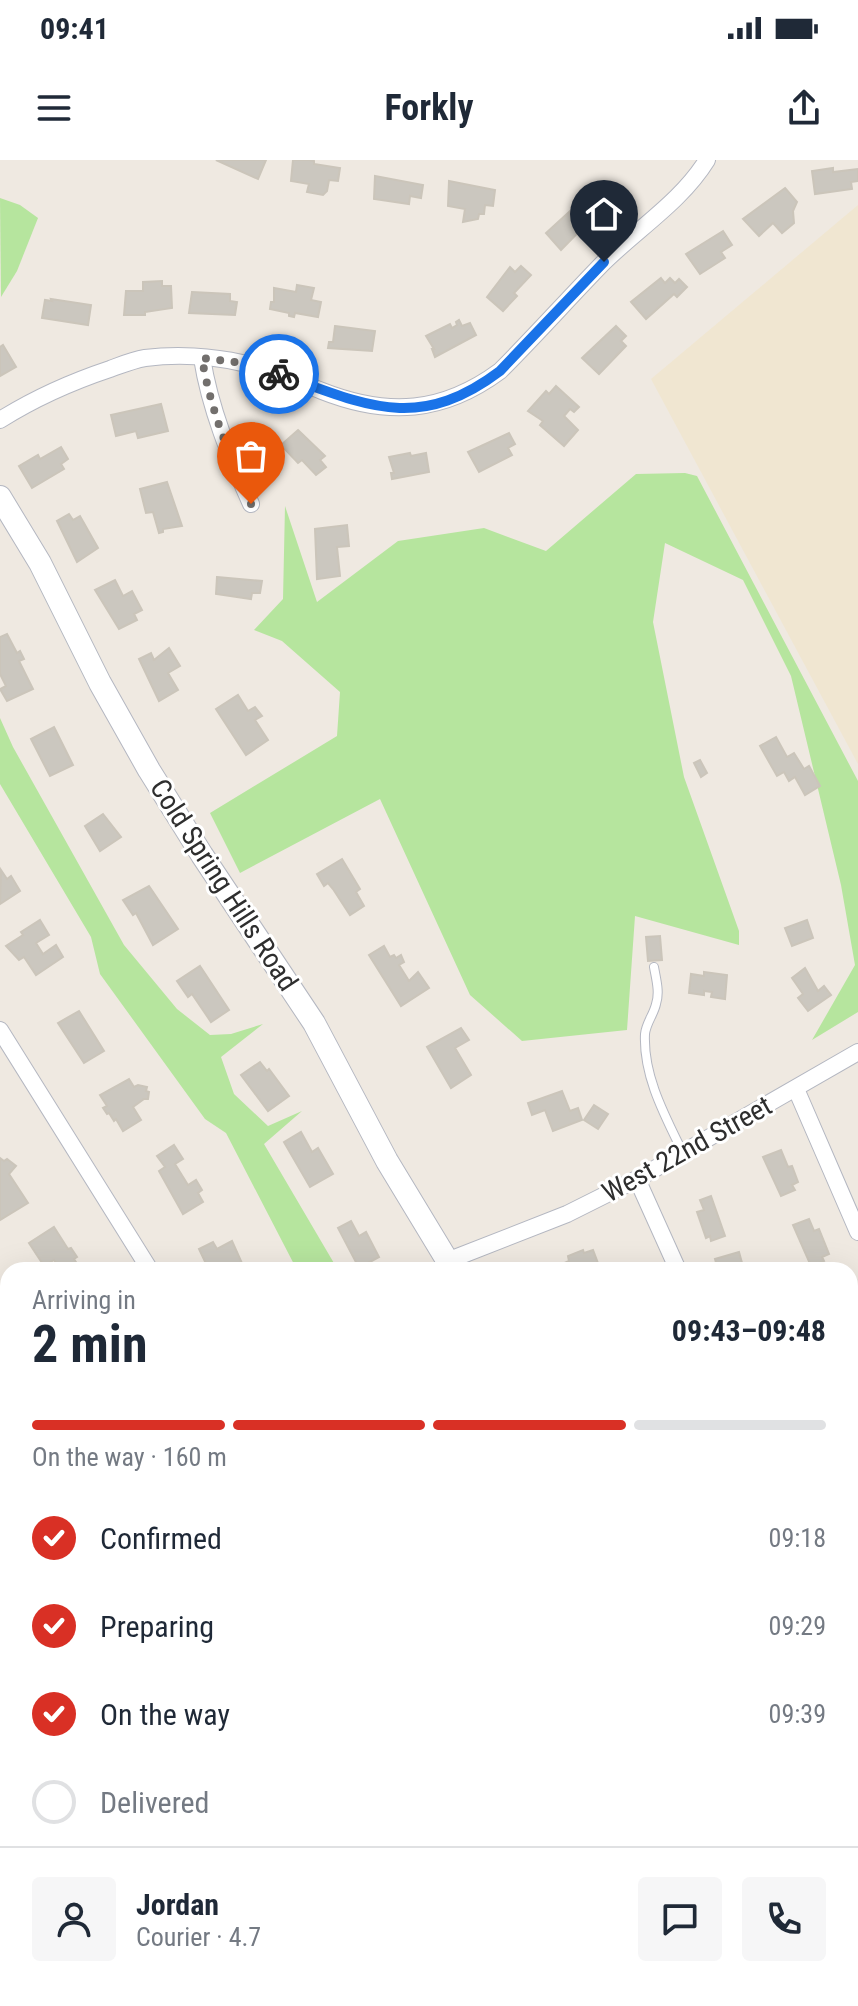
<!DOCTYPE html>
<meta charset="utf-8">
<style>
body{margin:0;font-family:"Roboto Condensed",sans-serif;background:#f6f6f7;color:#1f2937;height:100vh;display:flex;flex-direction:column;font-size:30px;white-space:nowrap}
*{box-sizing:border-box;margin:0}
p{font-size:26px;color:#747a83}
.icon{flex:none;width:44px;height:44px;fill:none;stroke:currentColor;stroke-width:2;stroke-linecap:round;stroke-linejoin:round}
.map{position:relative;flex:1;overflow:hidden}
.side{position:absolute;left:0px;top:1102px;width:858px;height:744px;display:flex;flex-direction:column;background:#fff;border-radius:24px 24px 0 0;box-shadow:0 8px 32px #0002}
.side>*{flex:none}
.pin{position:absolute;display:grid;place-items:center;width:68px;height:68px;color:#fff;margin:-82px -34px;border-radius:50% 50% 50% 0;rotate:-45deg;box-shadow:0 0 8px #0007}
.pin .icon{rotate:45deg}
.courier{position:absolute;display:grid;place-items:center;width:80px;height:80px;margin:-40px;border:6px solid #1a73e8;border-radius:50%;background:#fff;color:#222;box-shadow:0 2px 10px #0007}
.headline em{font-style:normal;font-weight:700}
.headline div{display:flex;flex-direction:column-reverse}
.headline{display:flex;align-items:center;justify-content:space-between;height:136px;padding:0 32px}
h1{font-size:52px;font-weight:700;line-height:60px}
.bar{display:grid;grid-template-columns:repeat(4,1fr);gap:12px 8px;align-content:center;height:96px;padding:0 32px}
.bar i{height:10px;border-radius:6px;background:#e0e1e3}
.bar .on{background:#d93025}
.bar p{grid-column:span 4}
.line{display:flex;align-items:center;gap:20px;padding:0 32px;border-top:2px solid #e0e1e3}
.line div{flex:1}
.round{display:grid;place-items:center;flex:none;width:84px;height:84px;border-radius:8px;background:#f6f6f7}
ol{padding:0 32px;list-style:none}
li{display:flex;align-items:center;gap:24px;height:88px}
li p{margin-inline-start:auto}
li .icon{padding:8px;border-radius:50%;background:#d93025;color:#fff;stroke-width:4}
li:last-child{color:#747a83}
li i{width:44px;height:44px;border:4px solid #e0e1e3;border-radius:50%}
.status{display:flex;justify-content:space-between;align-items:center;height:56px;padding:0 40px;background:#fff;direction:ltr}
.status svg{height:22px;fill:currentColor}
header{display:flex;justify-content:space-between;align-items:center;height:104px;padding:0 32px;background:#fff;font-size:36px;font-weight:700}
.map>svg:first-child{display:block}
.education{fill:#f0e6d1}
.green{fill:#b6e59e}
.building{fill:#cbc7bf;stroke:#cbc5ba;stroke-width:2}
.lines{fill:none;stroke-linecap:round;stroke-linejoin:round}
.lane-casing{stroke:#b4b7c1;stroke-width:10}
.street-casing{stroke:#b4b7c1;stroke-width:18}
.secondary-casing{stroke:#b4b7c1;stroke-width:24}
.lane{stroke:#fff;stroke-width:8}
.street{stroke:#fff;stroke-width:16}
.secondary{stroke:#fff;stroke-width:22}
.done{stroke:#726f6d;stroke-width:8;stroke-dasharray:0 14.4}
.route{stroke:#1a73e8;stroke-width:10}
.labels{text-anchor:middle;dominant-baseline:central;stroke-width:6;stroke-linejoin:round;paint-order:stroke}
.street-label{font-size:28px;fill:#2e2e2e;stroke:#fff}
</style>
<div class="status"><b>09:41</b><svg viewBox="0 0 49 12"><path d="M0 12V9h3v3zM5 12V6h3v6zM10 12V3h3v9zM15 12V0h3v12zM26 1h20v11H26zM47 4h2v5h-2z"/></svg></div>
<header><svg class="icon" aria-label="menu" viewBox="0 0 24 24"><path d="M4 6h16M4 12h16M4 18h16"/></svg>Forkly<svg class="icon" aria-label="share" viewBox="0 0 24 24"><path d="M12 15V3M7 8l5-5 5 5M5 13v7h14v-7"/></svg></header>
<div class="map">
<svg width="858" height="1846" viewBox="0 0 858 1846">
<rect width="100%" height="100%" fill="#efe9e1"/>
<path class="education" d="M858 45V604L651 219Z"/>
<g class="green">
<path d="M0 38 20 45 38 58 17 111 1 137Z"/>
<path d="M685 313 697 316 858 621V852L812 880 855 805 841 725 791 516 743 420 665 383 653 462 684 617 739 771V785L635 756 627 870 522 881 470 835 380 639 240 713 210 653 337 576 340 532 282 481 254 470 283 439 285 346 317 442 398 381 484 368 546 391 636 314Z"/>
<path d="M0 558 13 587 124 785 177 849 210 875 231 874 263 864 221 897 234 934 268 966 302 951 264 984 338 1110H297L226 973 205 959 100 814 91 777 0 624Z"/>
<path d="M0 1389 8 1400V1838H353L356 1846H0Z"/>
</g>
<g class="building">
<path d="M216 0H266L258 19Z"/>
<path d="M293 0H309L314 1V4L340 8 338 21 329 20 327 31 323 35 307 32 309 24 291 21Z"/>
<path d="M833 8V12L858 9V21L851 22 852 29 815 34 812 11Z"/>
<path d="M375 16 423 25 421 38 410 36 409 44 374 39Z"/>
<path d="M449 21 495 30 493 46 485 45 484 54H479L478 59 463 62 465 49 448 46Z"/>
<path d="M785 28 797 42 793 51 794 63 782 73 773 63 759 76 743 59Z"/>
<path d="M589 41 599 51 561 90 546 73 580 42 584 47Z"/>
<path d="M723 71 732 85 721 92 725 98 700 114 686 94Z"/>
<path d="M521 106 531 115 514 133 517 136 503 151 487 137 510 107 515 112Z"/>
<path d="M661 118 665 123 670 118 675 123 679 119 687 127 677 137 674 134 646 159 631 142Z"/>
<path d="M162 121V126H171L172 148 145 152V155H124L126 131H143V122Z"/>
<path d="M297 125 314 128 311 140 321 142 318 157 295 153 294 157 289 156V153L270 149 271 142H274V128L296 132Z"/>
<path d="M192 132 230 134V141L237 142 235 155 189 153Z"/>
<path d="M51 139 91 145 88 165 42 158 45 140 52 141Z"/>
<path d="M459 160 462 166 470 163 476 175 435 197 432 189H434L426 176 450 164 452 168 457 165 456 162Z"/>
<path d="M335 166 375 171 372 191 328 188 329 182H333Z"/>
<path d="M616 166 626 176 621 181 626 186 599 214 582 198Z"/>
<path d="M3 185 16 207 0 216V187Z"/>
<path d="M556 226 579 247 574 252 570 249 564 256 578 270 564 286 540 265 543 261 528 251 546 231 549 234Z"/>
<path d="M161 244 168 271 138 278 136 271 116 276 111 255Z"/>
<path d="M298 270 325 296 320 300 326 307 316 315 302 300 298 303 281 285Z"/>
<path d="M509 273 515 284 508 288 512 295 479 312 468 292Z"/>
<path d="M61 287 68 299 61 304 64 309 32 328 19 306 38 295 40 299Z"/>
<path d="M410 293 411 296 426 293 429 312 392 319 391 313H394L389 297Z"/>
<path d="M167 322 182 366 163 369V372L159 373 153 352 146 353 140 329Z"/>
<path d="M69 354 73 360 80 356 98 388 77 402 57 361Z"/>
<path d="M347 365 349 386 337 387 340 416 317 419 315 369Z"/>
<path d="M217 417 262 421 260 433H252L251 439 216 434Z"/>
<path d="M115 420 123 436 132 431 142 450 134 454 137 460 119 469 95 430Z"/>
<path d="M7 474 17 493 20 491 24 499 19 501 33 529 7 541 0 529 6 526 0 514V477Z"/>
<path d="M169 488 180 506 168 513 178 530 159 541 139 499 151 493 154 500Z"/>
<path d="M238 535 248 551 255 547 262 556 255 560 268 580 246 595 216 549Z"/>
<path d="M54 567 73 605 50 616 31 579Z"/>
<path d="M776 577 787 597 794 593 804 609 809 606 820 626 805 635 795 617 789 621 784 612 777 616 760 586Z"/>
<path d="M700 600 707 613 701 617 694 603Z"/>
<path d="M103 654 121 677 100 691 85 666Z"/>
<path d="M342 699 360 729 356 732 364 746 350 755 333 729 328 723 324 726 317 714Z"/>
<path d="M1 710 7 719 11 716 20 731 0 744Z"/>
<path d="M149 726 178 769 153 785 136 753 133 755 123 740Z"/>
<path d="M40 760 49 775 36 783 43 794 56 785 63 797 36 815 24 797 19 800 6 786 23 775 21 772Z"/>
<path d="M807 760 813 778 792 786 785 768Z"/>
<path d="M660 776 662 800 648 801 646 777Z"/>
<path d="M384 786 390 797 394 795 396 798 401 795 404 802 399 805 409 821 418 812 429 828 401 846 369 795Z"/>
<path d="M200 806 229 850 211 862 192 834 188 837 177 821Z"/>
<path d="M805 808 818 831 824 826 831 835 808 851 798 838 803 834 792 818Z"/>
<path d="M704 812 727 815 725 839 711 837 712 832 704 831V835L689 833 691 814 704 816Z"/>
<path d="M79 851 104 891 84 903 58 863Z"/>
<path d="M461 868 469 880 455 888 471 915 451 928 427 887Z"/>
<path d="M260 902 267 911 269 909 289 936 268 951 241 915Z"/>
<path d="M129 919 134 927 138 925 147 927 146 931 149 932 148 939H144L133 947 141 960 123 971 116 959 114 961 109 953 107 954 103 948 107 946 100 935Z"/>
<path d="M562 931 570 951 578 948 582 960 553 971 545 950 532 955 528 943Z"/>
<path d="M594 945 608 954 598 969 584 960Z"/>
<path d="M301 972 312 992 318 988 333 1014 310 1027 284 982Z"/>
<path d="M174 985 183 999 175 1004 188 1025 196 1020 202 1030 198 1033 203 1042 183 1054 159 1011 165 1007 157 996Z"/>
<path d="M781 990 788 1007 792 1006 798 1022 792 1025 795 1030 781 1036 763 997Z"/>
<path d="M0 998 4 1001 7 999 16 1006 9 1014 28 1043 0 1060Z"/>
<path d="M711 1036 725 1076 711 1081 710 1076 706 1078 697 1052 704 1050 700 1040Z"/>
<path d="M809 1059 814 1071 819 1069 829 1094 822 1097 824 1101 811 1106 793 1065Z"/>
<path d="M351 1061 359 1076 366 1072 379 1097 359 1108 338 1068Z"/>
<path d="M54 1067 68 1089 71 1088 77 1097 74 1099 81 1110H61L54 1100 44 1106 29 1083Z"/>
<path d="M232 1081 245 1110H209L199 1089 213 1082 217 1089Z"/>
<path d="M583 1090 584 1093 593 1090 599 1106 588 1110H564L562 1104 569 1101 568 1096Z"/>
<path d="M739 1092 744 1110H718L715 1099Z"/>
<path d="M0 1232 8 1244V1290L2 1294 0 1290Z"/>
<path d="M855 1327 858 1347 850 1350V1329Z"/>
<path d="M858 1420V1450L850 1454V1424Z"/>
<path d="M856 1505 858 1540 850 1543V1507Z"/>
<path d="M8 1780V1838H64L68 1840 65 1846H0V1785L4 1787Z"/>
</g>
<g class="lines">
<g class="lane-casing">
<path id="lane" d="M654 807C656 819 660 832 656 844 654 854 646 863 645 874 643 916 665 956 683 993"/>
</g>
<g class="street-casing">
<g id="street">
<path d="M202 198C210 249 230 297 251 344"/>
<path d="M0 260C35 238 71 222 110 209 121 205 133 200 145 198 176 194 212 196 242 203 270 208 296 221 322 231 388 257 443 253 500 211 535 176 568 139 602 104 637 69 681 42 707 0"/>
<path d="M0 870 150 1110"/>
<path d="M796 929 858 1072"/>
<path d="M637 1019 678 1110"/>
<path d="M447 1101 567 1054 637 1019 858 892"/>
<path d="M850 1188 858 1184"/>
<path d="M0 1367 8 1378"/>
<path d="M850 1387 858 1384"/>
<path d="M850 1585 858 1581"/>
<path d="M385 1838 391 1846"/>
</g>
</g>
<g class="secondary-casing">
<g id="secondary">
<path d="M0 337 40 403 100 523 149 610 202 695 314 863 387 1001 453 1110"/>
<path d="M850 1776 858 1789"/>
</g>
</g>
<use href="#lane" class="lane"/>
<use href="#street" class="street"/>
<use href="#secondary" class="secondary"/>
</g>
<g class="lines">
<path class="done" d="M251 344C230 297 210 249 202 198L243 203 279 214"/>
<path class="route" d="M279 214C365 245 418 273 500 211L604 102"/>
</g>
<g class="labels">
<g class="street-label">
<text transform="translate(224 725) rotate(57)">Cold Spring Hills Road</text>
<text transform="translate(687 989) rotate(-29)">West 22nd Street</text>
</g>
</g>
</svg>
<div class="pin" style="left:251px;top:344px;background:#ea580c"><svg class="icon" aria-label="bag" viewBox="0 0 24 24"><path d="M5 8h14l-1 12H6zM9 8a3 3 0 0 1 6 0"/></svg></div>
<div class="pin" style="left:604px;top:102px;background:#1f2937"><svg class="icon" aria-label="home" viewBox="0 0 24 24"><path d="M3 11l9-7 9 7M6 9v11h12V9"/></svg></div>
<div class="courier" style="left:279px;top:214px"><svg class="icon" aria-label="bike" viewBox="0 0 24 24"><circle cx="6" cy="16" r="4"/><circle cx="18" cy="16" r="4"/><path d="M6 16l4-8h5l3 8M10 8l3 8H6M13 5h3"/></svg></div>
<section class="side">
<div class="headline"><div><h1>2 min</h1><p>Arriving in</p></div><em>09:43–09:48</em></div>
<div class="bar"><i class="on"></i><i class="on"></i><i class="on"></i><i></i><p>On the way · 160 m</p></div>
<ol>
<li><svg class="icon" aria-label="check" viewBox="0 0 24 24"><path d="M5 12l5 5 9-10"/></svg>Confirmed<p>09:18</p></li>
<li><svg class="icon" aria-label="check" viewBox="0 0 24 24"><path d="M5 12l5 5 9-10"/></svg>Preparing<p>09:29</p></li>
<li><svg class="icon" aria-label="check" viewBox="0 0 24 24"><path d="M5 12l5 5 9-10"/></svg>On the way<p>09:39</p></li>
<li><i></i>Delivered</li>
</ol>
<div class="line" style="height:144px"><a class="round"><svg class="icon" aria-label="person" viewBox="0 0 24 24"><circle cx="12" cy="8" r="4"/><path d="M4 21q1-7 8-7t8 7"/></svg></a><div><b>Jordan</b><p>Courier · 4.7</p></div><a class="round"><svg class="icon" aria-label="chat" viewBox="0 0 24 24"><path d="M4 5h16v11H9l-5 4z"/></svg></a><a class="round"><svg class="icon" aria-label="phone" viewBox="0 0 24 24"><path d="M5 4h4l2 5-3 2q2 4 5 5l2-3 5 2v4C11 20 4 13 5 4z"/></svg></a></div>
</section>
</div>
